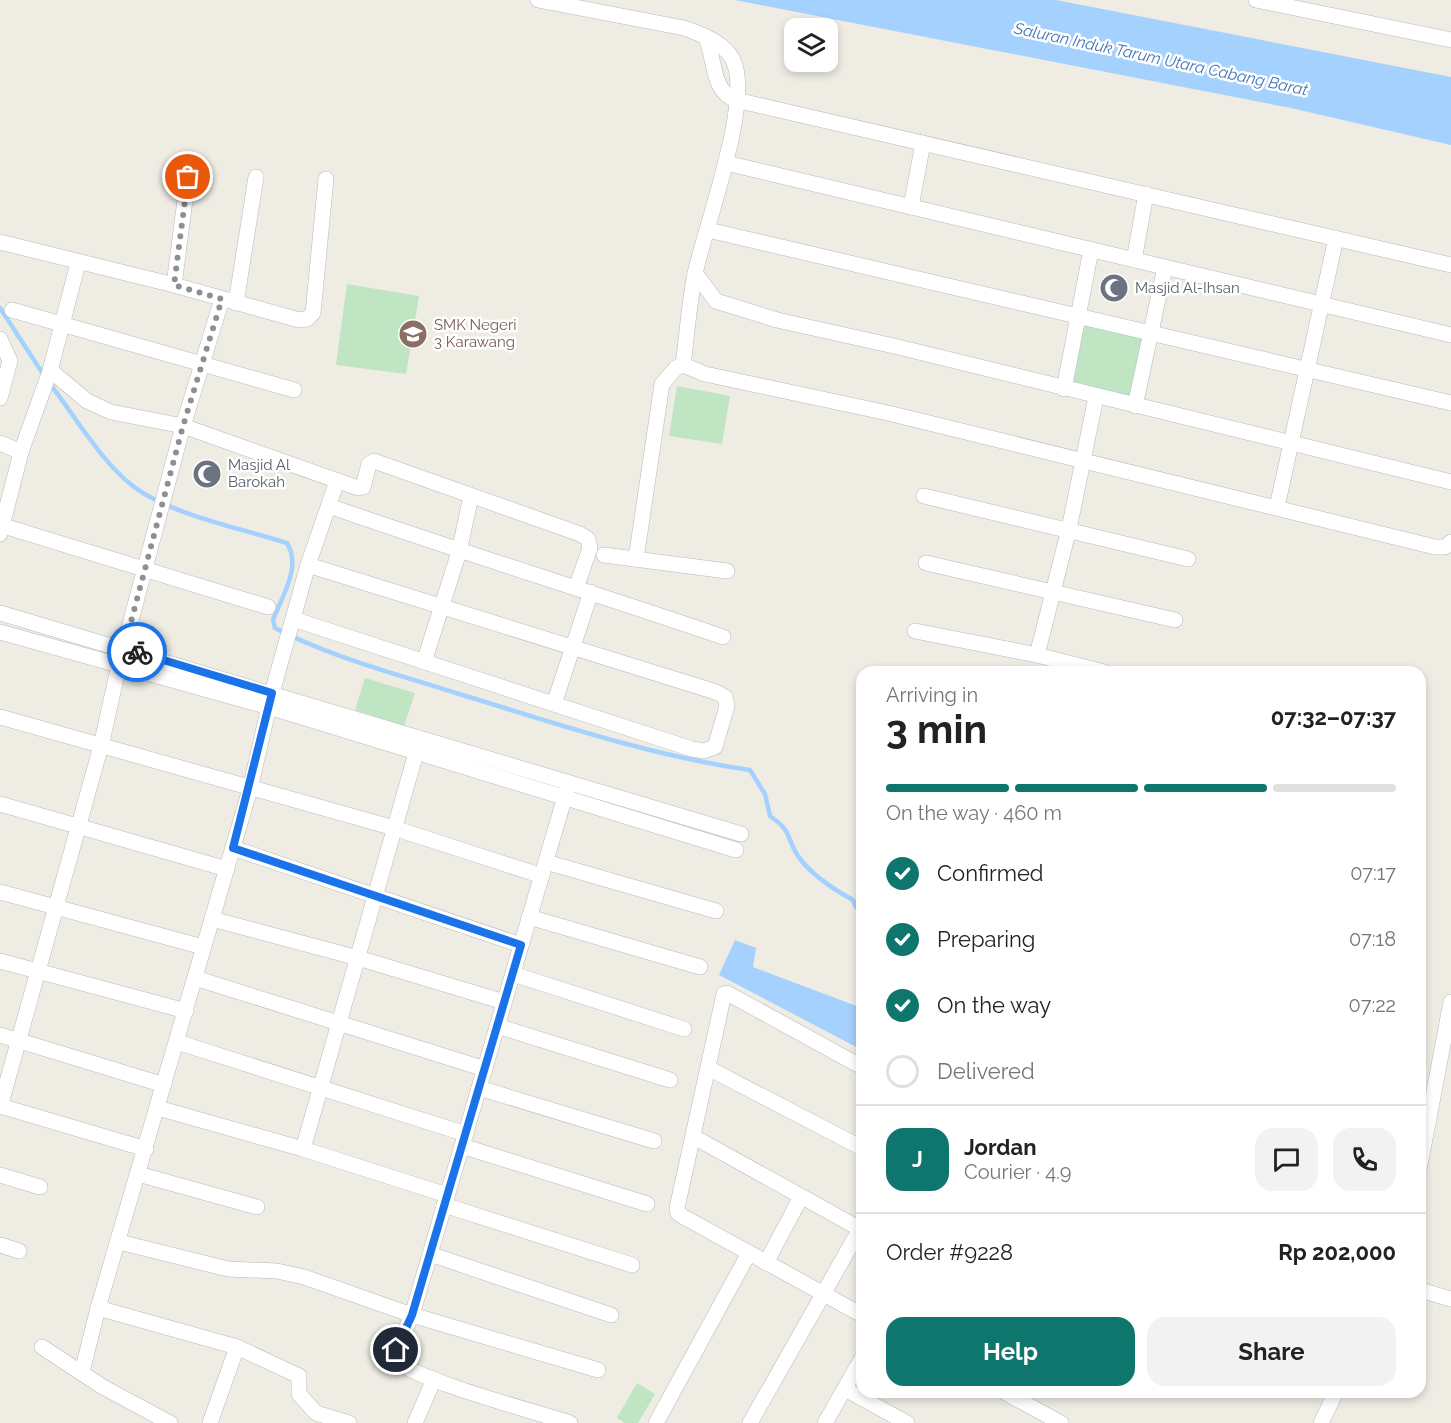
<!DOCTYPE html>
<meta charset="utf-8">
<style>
body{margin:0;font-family:Raleway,sans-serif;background:#f2f2f2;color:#222;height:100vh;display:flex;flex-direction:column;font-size:22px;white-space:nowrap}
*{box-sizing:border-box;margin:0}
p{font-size:20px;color:#767676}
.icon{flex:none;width:33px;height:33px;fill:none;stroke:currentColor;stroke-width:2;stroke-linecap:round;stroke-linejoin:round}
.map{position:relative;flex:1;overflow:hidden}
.details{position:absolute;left:856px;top:666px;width:570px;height:732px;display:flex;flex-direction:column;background:#fff;border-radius:18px;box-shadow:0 3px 9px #0003}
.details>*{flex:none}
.tools{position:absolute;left:784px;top:18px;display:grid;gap:12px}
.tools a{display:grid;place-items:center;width:54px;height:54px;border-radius:12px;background:#fff;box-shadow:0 3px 9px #0003;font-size:30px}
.pin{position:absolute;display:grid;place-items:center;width:51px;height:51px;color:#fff;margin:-26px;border:3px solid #fff;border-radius:50%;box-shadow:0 2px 6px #0007}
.courier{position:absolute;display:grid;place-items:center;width:60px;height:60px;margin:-30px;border:4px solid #1a73e8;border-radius:50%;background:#fff;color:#222;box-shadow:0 2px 8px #0007}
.headline em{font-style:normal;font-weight:700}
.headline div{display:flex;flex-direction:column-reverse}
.headline{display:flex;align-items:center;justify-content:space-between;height:102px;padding:0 30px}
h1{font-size:39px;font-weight:700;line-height:45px}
.bar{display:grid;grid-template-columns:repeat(4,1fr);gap:9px 6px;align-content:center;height:72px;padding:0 30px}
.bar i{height:8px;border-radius:4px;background:#e0e0e0}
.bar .active{background:#0f766e}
.bar p{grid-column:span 4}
.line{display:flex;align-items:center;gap:15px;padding:0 30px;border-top:2px solid #e0e0e0}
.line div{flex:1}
.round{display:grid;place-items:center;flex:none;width:63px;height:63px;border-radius:18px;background:#f2f2f2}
ol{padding:0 30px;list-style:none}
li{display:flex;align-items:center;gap:18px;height:66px}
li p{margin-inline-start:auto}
li .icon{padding:6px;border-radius:50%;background:#0f766e;color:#fff;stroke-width:4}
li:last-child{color:#767676}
li i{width:33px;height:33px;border:3px solid #e0e0e0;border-radius:50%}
.primary-button{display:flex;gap:12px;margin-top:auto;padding:12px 30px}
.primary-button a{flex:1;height:69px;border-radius:18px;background:#0f766e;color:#fff;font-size:24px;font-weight:700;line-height:69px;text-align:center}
.primary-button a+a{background:#f2f2f2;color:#222}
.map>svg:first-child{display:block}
.green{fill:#c0e5c3}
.water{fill:#a4d1fd}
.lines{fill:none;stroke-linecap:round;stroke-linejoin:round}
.stream{stroke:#a4d1fd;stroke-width:4.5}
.minor-casing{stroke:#b6b9bd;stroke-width:16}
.minor{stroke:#fff;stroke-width:15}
.done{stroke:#8e9090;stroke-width:6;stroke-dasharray:0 10.8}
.route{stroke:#1a73e8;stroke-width:8}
.labels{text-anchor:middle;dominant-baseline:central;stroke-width:5;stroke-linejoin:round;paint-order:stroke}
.worship-label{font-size:15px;fill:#5b616d;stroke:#fff;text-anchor:start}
.education-label{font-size:15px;fill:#785e54;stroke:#fff;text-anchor:start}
.water-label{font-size:16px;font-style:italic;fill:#4375b8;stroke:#fff}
</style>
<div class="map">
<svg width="1451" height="1423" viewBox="0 0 1451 1423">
<rect width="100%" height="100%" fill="#eeece3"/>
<g class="green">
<path d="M347 284 419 296 406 374 336 365Z"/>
<path d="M1079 316 1150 333 1135 406 1064 389Z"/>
<path d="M677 386 730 396 722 444 669 436Z"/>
<path d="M365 678 415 693 404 726 355 710Z"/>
<path d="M637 1383 655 1394 638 1423H625L617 1418Z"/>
</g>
<g class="water">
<path d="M735 0H1056L1451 77V145L1291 108Z"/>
<path d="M735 940 756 948 753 967 862 1008V1050L719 975Z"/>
</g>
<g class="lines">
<g class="stream">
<path d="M0 308 45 377"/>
<path d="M50 384C76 417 107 472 143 493 185 518 240 528 287 543 302 567 282 596 273 620L275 628C333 658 397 674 459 694 555 723 651 756 750 770L765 794 770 816C795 833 785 840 801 860 814 877 835 890 853 900L856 907 862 912"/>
</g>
<g class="minor-casing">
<g id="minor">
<path d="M538 0 684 28C702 35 724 42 733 60 753 101 705 226 695 274 689 304 687 335 683 365L705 374 888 413 1435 547H1445L1451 542"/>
<path d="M1256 0 1451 40"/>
<path d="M705 36C716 57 710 91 736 100L1451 265"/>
<path d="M726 163 1451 335"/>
<path d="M911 207 923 143"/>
<path d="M708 230 1451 403"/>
<path d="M0 242 174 285 299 320 307 319 313 313 326 179"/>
<path d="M1134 260 1146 194"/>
<path d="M695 273 716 301 777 320 894 346 1451 482"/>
<path d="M174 285 188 177"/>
<path d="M236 303 256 177"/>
<path d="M12 310 294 390"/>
<path d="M0 339 10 361 0 398"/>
<path d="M50 370 87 401 111 412 183 426 358 488 363 487 369 464 374 461 580 534 588 539 590 548 576 588"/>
<path d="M1064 389 1091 250"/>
<path d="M1135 406 1165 267"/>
<path d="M0 443 21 452"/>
<path d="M924 496 1188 559"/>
<path d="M329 506C460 552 592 592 723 637"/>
<path d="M1277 507 1336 238"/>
<path d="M0 525 268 607"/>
<path d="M0 534 21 452 50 371 78 263"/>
<path d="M604 555 727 571"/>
<path d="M636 559 662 384 676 368 683 365"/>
<path d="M926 563 1175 620"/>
<path d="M0 613 741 834"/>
<path d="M293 619 692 749 704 751 715 747 727 706 725 697 716 692 308 565"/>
<path d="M915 631 1037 655 1104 672"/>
<path d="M0 632 269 707 736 850"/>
<path d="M1037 655 1069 529 1096 397"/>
<path d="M424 662 459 552 471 496"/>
<path d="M554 704 591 592"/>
<path d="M0 717 394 828 542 876"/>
<path d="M569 783 412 1315 396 1350V1360C415 1380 537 1412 570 1423"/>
<path d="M0 804 227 869"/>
<path d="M233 848 521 945"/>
<path d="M546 862 716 911"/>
<path d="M0 892 203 947"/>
<path d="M529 917 700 967"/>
<path d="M212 919 358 958 504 1002"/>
<path d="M0 961 186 1011"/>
<path d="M513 974 684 1029"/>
<path d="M195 978 485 1069"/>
<path d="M497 1026 670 1080"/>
<path d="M0 1035 164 1085"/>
<path d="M177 1042 466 1134"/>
<path d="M862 1067 727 993 724 994 677 1208 678 1213 682 1216 862 1315"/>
<path d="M708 1068 862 1148"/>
<path d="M479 1088 654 1141"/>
<path d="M0 1106 146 1149"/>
<path d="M0 1107 101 746 119 665 183 426 222 299"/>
<path d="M158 1108 303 1149 447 1195"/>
<path d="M694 1137 862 1230"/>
<path d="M462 1146 647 1204"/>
<path d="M303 1149 418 746"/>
<path d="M1420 1165 1451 1002"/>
<path d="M138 1174 257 1207"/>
<path d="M0 1175 40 1187"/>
<path d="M444 1205 632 1265"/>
<path d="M119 1242 228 1269 277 1271 304 1277 412 1315 598 1370"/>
<path d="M0 1245 19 1251"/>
<path d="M430 1254 611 1315"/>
<path d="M766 1263 801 1197"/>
<path d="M1420 1290 1451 1299"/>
<path d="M98 1308 237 1347 210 1423"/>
<path d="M42 1347 103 1387 170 1423"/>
<path d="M237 1347 299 1376V1394L316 1413 349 1423"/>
<path d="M82 1372 98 1308 250 789 272 693 308 565 337 481"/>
<path d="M845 1389 907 1423"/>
<path d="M1004 1392 1061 1423"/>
<path d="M415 1423 434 1379"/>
<path d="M656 1423 749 1253"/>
<path d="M750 1423 860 1229"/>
<path d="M825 1423 862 1358"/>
<path d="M1321 1423 1336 1392"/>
</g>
</g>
<use href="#minor" class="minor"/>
</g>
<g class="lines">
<path class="done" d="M137 652 124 648 183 426 222 299 174 285 188 177"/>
<path class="route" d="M137 652 272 693 233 848 521 945 412 1315 396 1350"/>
</g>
<defs>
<g id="mosque-disc" transform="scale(1.5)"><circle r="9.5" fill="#6b7280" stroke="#fff"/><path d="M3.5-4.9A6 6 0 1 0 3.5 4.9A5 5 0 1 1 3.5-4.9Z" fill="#fff"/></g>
<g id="school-disc" transform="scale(1.5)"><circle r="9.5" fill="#8d6e63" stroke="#fff"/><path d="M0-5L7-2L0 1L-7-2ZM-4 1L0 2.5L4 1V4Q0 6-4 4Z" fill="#fff"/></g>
</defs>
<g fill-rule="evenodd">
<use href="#mosque-disc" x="1114" y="288"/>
<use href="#school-disc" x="413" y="334"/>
<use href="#mosque-disc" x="207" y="474"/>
</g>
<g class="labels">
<g class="worship-label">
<text x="1135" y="288">Masjid Al-Ihsan</text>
<text x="228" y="465">Masjid Al<tspan x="228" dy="17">Barokah</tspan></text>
</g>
<g class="education-label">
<text x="434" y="325">SMK Negeri<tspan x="434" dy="17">3 Karawang</tspan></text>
</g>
<g class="water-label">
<text transform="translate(1161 59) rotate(12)">Saluran Induk Tarum Utara Cabang Barat</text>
</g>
</g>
</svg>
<div class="tools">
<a><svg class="icon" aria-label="layers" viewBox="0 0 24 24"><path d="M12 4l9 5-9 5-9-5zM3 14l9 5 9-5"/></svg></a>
</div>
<div class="pin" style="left:188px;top:177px;background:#ea580c"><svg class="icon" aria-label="bag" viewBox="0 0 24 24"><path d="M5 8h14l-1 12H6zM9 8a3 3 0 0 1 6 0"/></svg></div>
<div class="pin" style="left:396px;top:1350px;background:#1f2937"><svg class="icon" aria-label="home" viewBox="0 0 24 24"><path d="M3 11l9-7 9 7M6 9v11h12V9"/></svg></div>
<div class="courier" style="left:137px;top:652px"><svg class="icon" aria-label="bike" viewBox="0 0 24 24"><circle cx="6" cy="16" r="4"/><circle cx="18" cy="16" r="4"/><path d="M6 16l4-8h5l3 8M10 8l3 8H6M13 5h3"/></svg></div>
<section class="details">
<div class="headline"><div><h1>3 min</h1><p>Arriving in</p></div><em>07:32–07:37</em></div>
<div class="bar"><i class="active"></i><i class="active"></i><i class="active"></i><i></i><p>On the way · 460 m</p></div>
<ol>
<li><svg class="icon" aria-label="check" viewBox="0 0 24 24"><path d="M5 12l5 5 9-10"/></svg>Confirmed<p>07:17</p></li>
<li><svg class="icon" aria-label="check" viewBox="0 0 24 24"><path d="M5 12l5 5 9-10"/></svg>Preparing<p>07:18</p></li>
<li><svg class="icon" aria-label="check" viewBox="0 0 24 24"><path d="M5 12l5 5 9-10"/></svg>On the way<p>07:22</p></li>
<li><i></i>Delivered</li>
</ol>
<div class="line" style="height:108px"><b class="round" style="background:#0f766e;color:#fff">J</b><div><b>Jordan</b><p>Courier · 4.9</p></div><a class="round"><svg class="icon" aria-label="chat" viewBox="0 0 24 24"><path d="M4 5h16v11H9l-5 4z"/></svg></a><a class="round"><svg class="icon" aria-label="phone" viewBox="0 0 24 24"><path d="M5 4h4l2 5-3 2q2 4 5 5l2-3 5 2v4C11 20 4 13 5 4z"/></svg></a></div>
<div class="line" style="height:78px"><div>Order #9228</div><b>Rp 202,000</b></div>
<div class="primary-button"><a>Help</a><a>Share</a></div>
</section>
</div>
